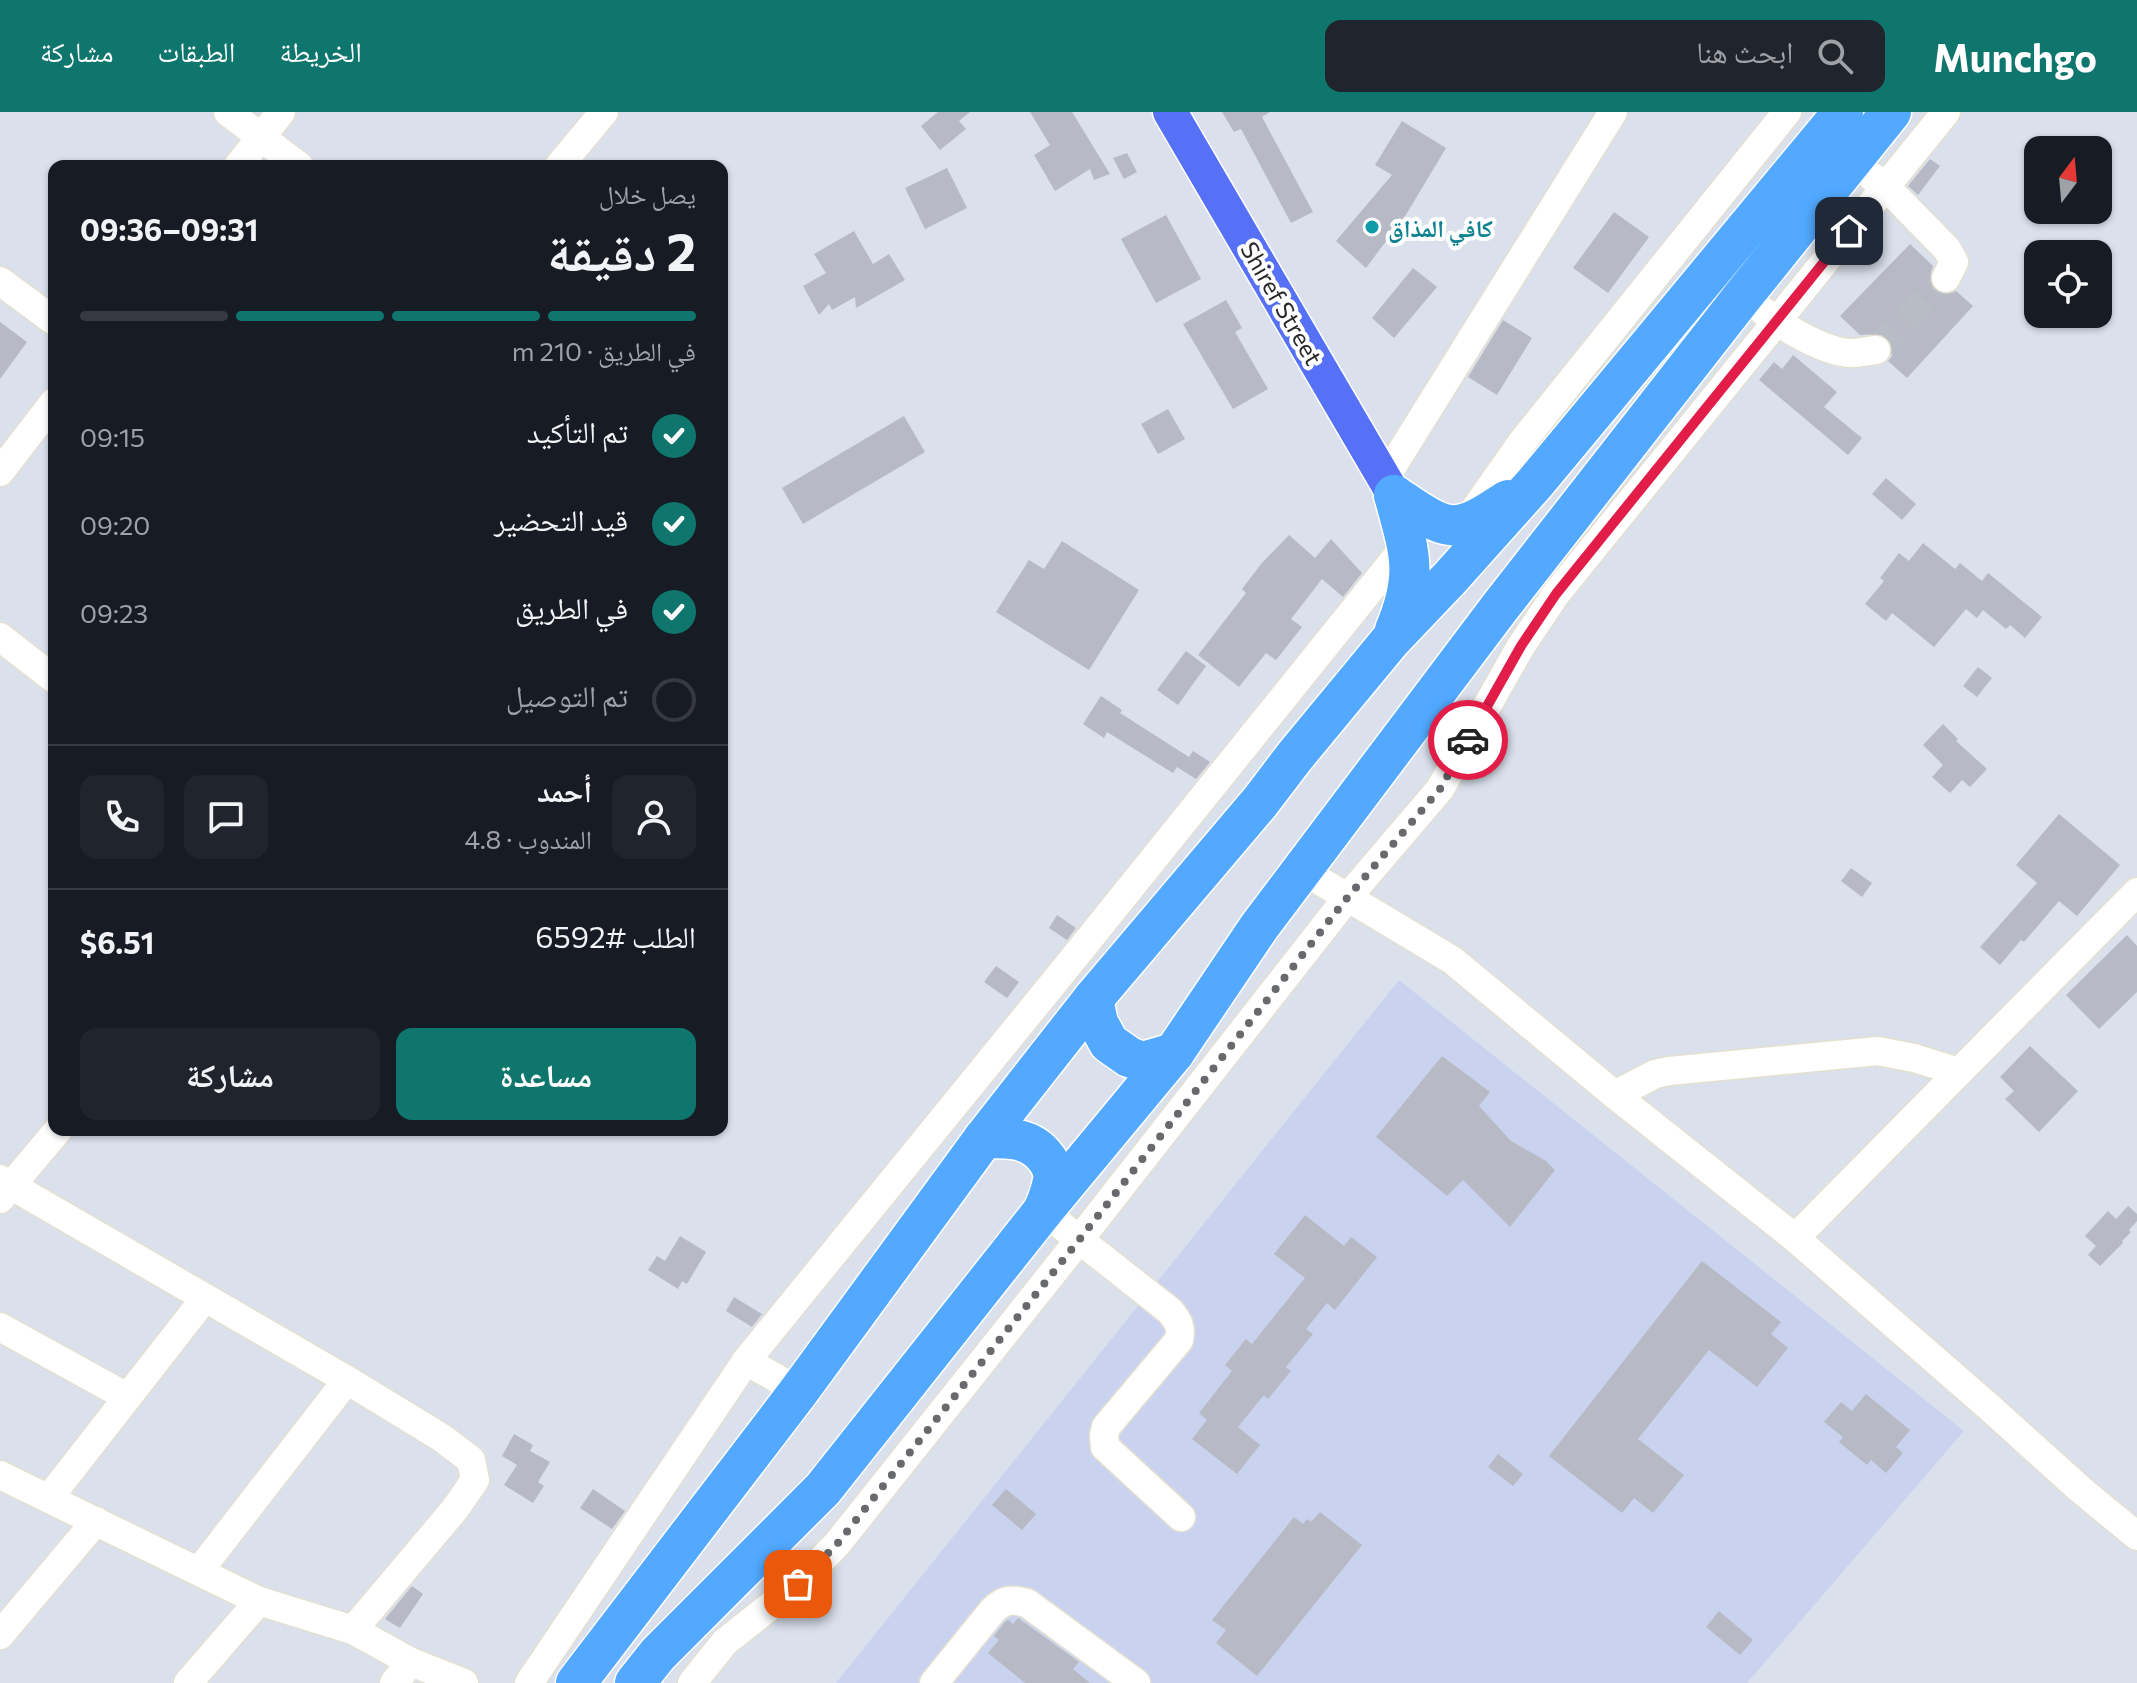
<!DOCTYPE html>
<html lang="ar">
<meta charset="utf-8">
<style>
body{margin:0;font-family:Commissioner,"Noto Naskh Arabic",sans-serif;background:#20242c;color:#f1f3f6;direction:rtl;height:100vh;display:flex;flex-direction:column;font-size:30px;white-space:nowrap}
*{box-sizing:border-box;margin:0}
p{font-size:26px;color:#9ea1a6}
.icon{flex:none;width:44px;height:44px;fill:none;stroke:currentColor;stroke-width:2;stroke-linecap:round;stroke-linejoin:round}
.map{position:relative;flex:1;overflow:hidden;direction:ltr}
.drawer{position:absolute;left:48px;top:48px;width:680px;height:976px;display:flex;flex-direction:column;background:#171b24;border-radius:16px;box-shadow:0 2px 6px #0004;direction:rtl}
.drawer>*{flex:none}
.needle{width:52px;rotate:16deg}
.controls{position:absolute;left:2024px;top:24px;display:grid;gap:16px}
.controls a{display:grid;place-items:center;width:88px;height:88px;border-radius:16px;background:#171b24;box-shadow:0 2px 6px #0004;font-size:40px}
.pin{position:absolute;display:grid;place-items:center;width:68px;height:68px;color:#fff;margin:-34px;border-radius:16px;box-shadow:0 4px 12px #0006}
.courier{position:absolute;display:grid;place-items:center;width:80px;height:80px;margin:-40px;border:6px solid #e11d48;border-radius:50%;background:#fff;color:#222;box-shadow:0 2px 10px #0007}
.overview em{font-style:normal;font-weight:700}
.overview div{display:flex;flex-direction:column-reverse}
.overview{display:flex;align-items:center;justify-content:space-between;height:136px;padding:0 32px}
h1{font-size:52px;font-weight:700;line-height:60px}
.bar{display:grid;grid-template-columns:repeat(4,1fr);gap:12px 8px;align-content:center;height:96px;padding:0 32px}
.bar i{height:10px;border-radius:6px;background:#363941}
.bar .on{background:#0f766e}
.bar p{grid-column:span 4}
.line{display:flex;align-items:center;gap:20px;padding:0 32px;border-top:2px solid #363941}
.line div{flex:1}
.round{display:grid;place-items:center;flex:none;width:84px;height:84px;border-radius:16px;background:#20242c}
ol{padding:0 32px;list-style:none}
li{display:flex;align-items:center;gap:24px;height:88px}
li p{margin-inline-start:auto}
li .icon{padding:8px;border-radius:50%;background:#0f766e;color:#fff;stroke-width:4}
li:last-child{color:#9ea1a6}
li i{width:44px;height:44px;border:4px solid #363941;border-radius:50%}
.cta{display:flex;gap:16px;margin-top:auto;padding:16px 32px}
.cta a{flex:1;height:92px;border-radius:16px;background:#0f766e;color:#fff;font-size:32px;font-weight:700;line-height:92px;text-align:center}
.cta a+a{background:#20242c;color:#f1f3f6}
header{display:flex;align-items:center;gap:48px;box-sizing:border-box;height:112px;padding:0 40px;background:#0f766e;color:#fff}
header strong{font-size:38px}
nav{display:flex;gap:44px;margin-inline-start:auto;font-size:28px}
.search{width:560px;height:72px;background:#20242c;display:flex;align-items:center;gap:20px;box-sizing:border-box;padding:0 28px;border-radius:16px;color:#9ea1a6;font-size:30px}
.map>svg:first-child{display:block}
.education{fill:#c9d3ef}
.building{fill:#b7bac4}
.lines{fill:none;stroke-linecap:round;stroke-linejoin:round}
.minor-tunnel{stroke:#b7bcc5;stroke-width:28;stroke-dasharray:28 14;stroke-linecap:butt}
.minor-casing{stroke:#e3e0d0;stroke-width:31}
.major-casing{stroke:#fff;stroke-width:37}
.highway-casing{stroke:#fff;stroke-width:43}
.minor{stroke:#fff;stroke-width:28}
.major{stroke:#5671f6;stroke-width:34}
.highway{stroke:#52a9ff;stroke-width:40}
.done{stroke:#67696d;stroke-width:8;stroke-dasharray:0 14.4}
.route{stroke:#e11d48;stroke-width:10}
.culture-dot{fill:#0f9aa8;stroke:#fff;stroke-width:3}
.labels{text-anchor:middle;dominant-baseline:central;stroke-width:8;stroke-linejoin:round;paint-order:stroke}
.culture-label{font-size:24px;font-weight:bold;fill:#0d838f;stroke:#fff;text-anchor:start}
.street-label{font-size:24px;fill:#292929;stroke:#fff}
</style>
<header>
<strong>Munchgo</strong>
<div class="search"><svg class="icon" aria-label="search" viewBox="0 0 24 24"><circle cx="10" cy="10" r="6"/><path d="M15 15l6 6"/></svg>ابحث هنا</div>
<nav><a>الخريطة</a><a>الطبقات</a><a>مشاركة</a></nav>
</header>
<div class="map">
<svg width="2137" height="1571" viewBox="0 0 2137 1571">
<rect width="100%" height="100%" fill="#dae1ec"/>
<path class="education" d="M1399 868 1964 1319 1747 1571H836Z"/>
<g class="building">
<path d="M938 0H970L959 9 966 17 940 38 921 14Z"/>
<path d="M1030 0H1072L1110 62 1094 68 1090 57 1055 79 1034 43 1050 33Z"/>
<path d="M1222 0H1270L1262 5 1313 100 1291 111 1241 17 1234 20Z"/>
<path d="M1402 9 1446 36 1407 101 1366 156 1336 129 1392 63 1375 53Z"/>
<path d="M1127 41 1137 60 1124 67 1113 46Z"/>
<path d="M1930 47 1940 54 1918 83 1908 74Z"/>
<path d="M947 56 967 96 925 117 905 76Z"/>
<path d="M1614 100 1649 125 1608 181 1573 156Z"/>
<path d="M1166 103 1201 167 1156 191 1121 127Z"/>
<path d="M854 119 873 152 889 142 905 168 856 196 855 185 832 198 829 192 819 203 803 174 826 161 814 142Z"/>
<path d="M1910 132 1933 154 1929 166 1932 176 1938 181 1946 183 1956 179 1973 194 1907 266 1888 249 1892 244 1893 237 1889 227 1882 222 1860 223 1840 204Z"/>
<path d="M1413 156 1437 175 1394 226 1372 206Z"/>
<path d="M1226 188 1242 216 1235 220 1268 277 1233 297 1183 212Z"/>
<path d="M1503 208 1532 226 1497 283 1468 265Z"/>
<path d="M0 210 27 230 0 267Z"/>
<path d="M1793 243 1837 280 1824 295 1862 326 1848 343 1759 268 1774 250 1782 257Z"/>
<path d="M1168 297 1185 327 1158 342 1141 312Z"/>
<path d="M904 304 925 340 803 412 782 376Z"/>
<path d="M1886 366 1916 392 1902 408 1872 382Z"/>
<path d="M1289 423 1315 446 1331 427 1362 461 1343 485 1322 467 1291 507 1302 515 1276 548 1266 541 1239 575 1198 543 1246 481 1242 477 1261 452Z"/>
<path d="M1062 429 1139 478 1089 558 996 500 1029 448 1044 457Z"/>
<path d="M1923 431 1955 457 1960 451 1982 469 1988 461 2042 505 2025 526 2010 513 2006 517 1983 498 1977 506 1966 497 1934 535 1892 501 1886 509 1865 492 1884 469 1880 466 1899 441 1909 449Z"/>
<path d="M1186 539 1206 554 1178 593 1157 578Z"/>
<path d="M1978 555 1992 566 1977 585 1963 574Z"/>
<path d="M1101 584 1122 598 1120 601 1189 645 1193 639 1210 650 1196 667 1177 655 1173 661 1107 620 1104 626 1083 612Z"/>
<path d="M1943 612 1958 627 1956 629 1987 657 1970 675 1962 668 1950 681 1932 665 1943 653 1923 633Z"/>
<path d="M2059 702 2120 753 2077 804 2059 789 2024 830 2021 828 2000 853 1980 835 2037 771 2016 753Z"/>
<path d="M1851 756 1872 771 1862 785 1841 769Z"/>
<path d="M1057 803 1076 816 1067 828 1049 816Z"/>
<path d="M2127 823 2137 834V880L2099 917 2066 883Z"/>
<path d="M996 854 1019 870 1007 886 984 870Z"/>
<path d="M2030 934 2078 979 2039 1020 2005 987 2014 979 2000 965Z"/>
<path d="M1442 944 1490 980 1479 994 1511 1029 1546 1049 1555 1058 1510 1115 1463 1068 1447 1084 1376 1025Z"/>
<path d="M2128 1094 2137 1102V1109L2129 1118 2131 1120 2122 1129 2123 1131 2100 1154 2088 1143 2096 1134 2085 1124 2108 1099 2116 1107Z"/>
<path d="M1305 1103 1344 1134 1351 1125 1377 1145 1335 1198 1327 1191 1306 1217 1313 1222 1286 1255 1291 1259 1268 1287 1264 1283 1238 1315 1260 1333 1237 1362 1192 1327 1207 1308 1199 1301 1232 1259 1225 1253 1246 1227 1252 1232 1305 1166 1274 1142Z"/>
<path d="M680 1124 706 1140 687 1172 682 1169 678 1177 648 1158 657 1144 665 1149Z"/>
<path d="M1702 1149 1781 1210 1771 1222 1788 1236 1757 1275 1709 1238 1638 1327 1684 1363 1653 1401 1634 1386 1622 1401 1549 1344Z"/>
<path d="M734 1185 762 1202 752 1215 726 1199Z"/>
<path d="M1866 1282 1910 1318 1896 1335 1903 1341 1886 1361 1871 1348 1867 1353 1839 1330 1843 1325 1824 1310 1841 1290 1852 1299Z"/>
<path d="M514 1322 533 1333 530 1339 550 1350 538 1370 544 1374 533 1391 504 1373 517 1353 502 1344Z"/>
<path d="M1498 1342 1523 1362 1513 1374 1488 1355Z"/>
<path d="M593 1377 625 1399 612 1417 580 1396Z"/>
<path d="M1006 1377 1036 1402 1022 1418 992 1393Z"/>
<path d="M1320 1400 1362 1433 1257 1564 1216 1531 1226 1518 1212 1508 1294 1405 1303 1412 1307 1407 1311 1410Z"/>
<path d="M412 1474 423 1482 400 1516 385 1507Z"/>
<path d="M1719 1499 1753 1528 1740 1543 1706 1515Z"/>
<path d="M1018 1506 1079 1550 1073 1557 1090 1571H1025L988 1541 999 1528 994 1524 1005 1510 1008 1508 1013 1512Z"/>
</g>
<g class="lines">
<path class="minor-tunnel" d="M1876 238 1946 166"/>
<g class="minor-casing">
<g id="minor">
<path d="M228 0 299 54"/>
<path d="M238 54 281 0"/>
<path d="M559 54 604 0"/>
<path d="M1871 64 1885 74 1947 137 1954 150 1946 166"/>
<path d="M0 169 54 209"/>
<path d="M1763 199C1783 215 1824 240 1850 241 1858 241 1867 239 1876 238"/>
<path d="M0 360 54 290"/>
<path d="M1385 366 1613 0"/>
<path d="M1468 407 1522 330 1787 0"/>
<path d="M0 525 54 567"/>
<path d="M1302 758 1452 848 1615 983 1795 1126 1989 1295 2081 1378 2137 1424"/>
<path d="M1615 983 1655 962 1669 959 1878 939 1914 946 1959 960"/>
<path d="M0 1067 347 1268 442 1326 471 1348 475 1368 455 1397 353 1518"/>
<path d="M0 1087 58 1018"/>
<path d="M1043 1099 1170 1199C1178 1209 1182 1215 1179 1228L1106 1315 1104 1323 1105 1335 1181 1405"/>
<path d="M1795 1126 2137 780"/>
<path d="M0 1215 127 1285"/>
<path d="M746 1249 799 1279"/>
<path d="M0 1363 259 1489 353 1518 411 1550 464 1571"/>
<path d="M49 1386 205 1186"/>
<path d="M199 1459 347 1268"/>
<path d="M0 1523 96 1409"/>
<path d="M188 1571 259 1489"/>
<path d="M394 1571 411 1550"/>
<path d="M529 1571 746 1249 1069 852 1407 432"/>
<path d="M692 1571 725 1530 798 1472 837 1432 1079 1128 1347 786 1440 677 1521 534 1556 482 1946 0"/>
<path d="M934 1571 993 1498C1005 1487 1012 1487 1027 1491L1136 1571"/>
</g>
</g>
<g class="major-casing">
<path id="major" d="M1170 0 1394 383"/>
</g>
<g class="highway-casing">
<g id="highway">
<path d="M1394 383C1408 392 1433 412 1450 413 1471 415 1491 398 1508 388"/>
<path d="M1394 383C1409 439 1419 461 1395 518"/>
<path d="M1093 887 1098 911 1109 931 1129 945 1143 950 1174 941"/>
<path d="M984 1026C1008 1026 1031 1025 1046 1046 1051 1052 1055 1062 1053 1069 1051 1079 1047 1090 1043 1099"/>
<path d="M576 1571 799 1279 984 1026 1093 887 1260 690 1295 644 1390 529 1450 466 1535 371 1843 0"/>
<path d="M635 1571 658 1542 823 1377 1043 1099 1174 941 1259 815 1500 495 1743 184 1891 0"/>
</g>
</g>
<use href="#minor" class="minor"/>
<use href="#major" class="major"/>
<use href="#highway" class="highway"/>
</g>
<g class="lines">
<path class="done" d="M798 1472 837 1432 1079 1128 1347 786 1440 677 1468 628"/>
<path class="route" d="M1468 628 1521 534 1556 482 1849 119"/>
</g>
<circle class="culture-dot" cx="1372" cy="115" r="8"/>
<g class="labels">
<g class="culture-label">
<text x="1388" y="115">كافي المذاق</text>
</g>
<g class="street-label">
<text transform="translate(1282 191) rotate(60)">Shiref Street</text>
</g>
</g>
</svg>
<div class="controls">
<a><svg class="needle" viewBox="-14 -14 28 28"><path d="M0-13l5 13h-10z" fill="#e53935"/><path d="M0 13l5-13h-10z" fill="#9ea1a6"/></svg></a>
<a><svg class="icon" aria-label="locate" viewBox="0 0 24 24"><circle cx="12" cy="12" r="6"/><path d="M12 2v4M12 18v4M2 12h4M18 12h4"/></svg></a>
</div>
<div class="pin" style="left:798px;top:1472px;background:#ea580c"><svg class="icon" aria-label="bag" viewBox="0 0 24 24"><path d="M5 8h14l-1 12H6zM9 8a3 3 0 0 1 6 0"/></svg></div>
<div class="pin" style="left:1849px;top:119px;background:#1f2937"><svg class="icon" aria-label="home" viewBox="0 0 24 24"><path d="M3 11l9-7 9 7M6 9v11h12V9"/></svg></div>
<div class="courier" style="left:1468px;top:628px"><svg class="icon" aria-label="car" viewBox="0 0 24 24"><path d="M5 17H2v-5l4-1 3-4h7l3 4 3 1v5h-3M9 17h6M6 11h13"/><circle cx="7" cy="17" r="2"/><circle cx="17" cy="17" r="2"/></svg></div>
<section class="drawer">
<div class="overview"><div><h1>2 دقيقة</h1><p>يصل خلال</p></div><em>09:31–09:36</em></div>
<div class="bar"><i class="on"></i><i class="on"></i><i class="on"></i><i></i><p>في الطريق · 210 m</p></div>
<ol>
<li><svg class="icon" aria-label="check" viewBox="0 0 24 24"><path d="M5 12l5 5 9-10"/></svg>تم التأكيد<p>09:15</p></li>
<li><svg class="icon" aria-label="check" viewBox="0 0 24 24"><path d="M5 12l5 5 9-10"/></svg>قيد التحضير<p>09:20</p></li>
<li><svg class="icon" aria-label="check" viewBox="0 0 24 24"><path d="M5 12l5 5 9-10"/></svg>في الطريق<p>09:23</p></li>
<li><i></i>تم التوصيل</li>
</ol>
<div class="line" style="height:144px"><a class="round"><svg class="icon" aria-label="person" viewBox="0 0 24 24"><circle cx="12" cy="8" r="4"/><path d="M4 21q1-7 8-7t8 7"/></svg></a><div><b>أحمد</b><p>المندوب · 4.8</p></div><a class="round"><svg class="icon" aria-label="chat" viewBox="0 0 24 24"><path d="M4 5h16v11H9l-5 4z"/></svg></a><a class="round"><svg class="icon" aria-label="phone" viewBox="0 0 24 24"><path d="M5 4h4l2 5-3 2q2 4 5 5l2-3 5 2v4C11 20 4 13 5 4z"/></svg></a></div>
<div class="line" style="height:104px"><div>الطلب #6592</div><b>$6.51</b></div>
<div class="cta"><a>مساعدة</a><a>مشاركة</a></div>
</section>
</div>
